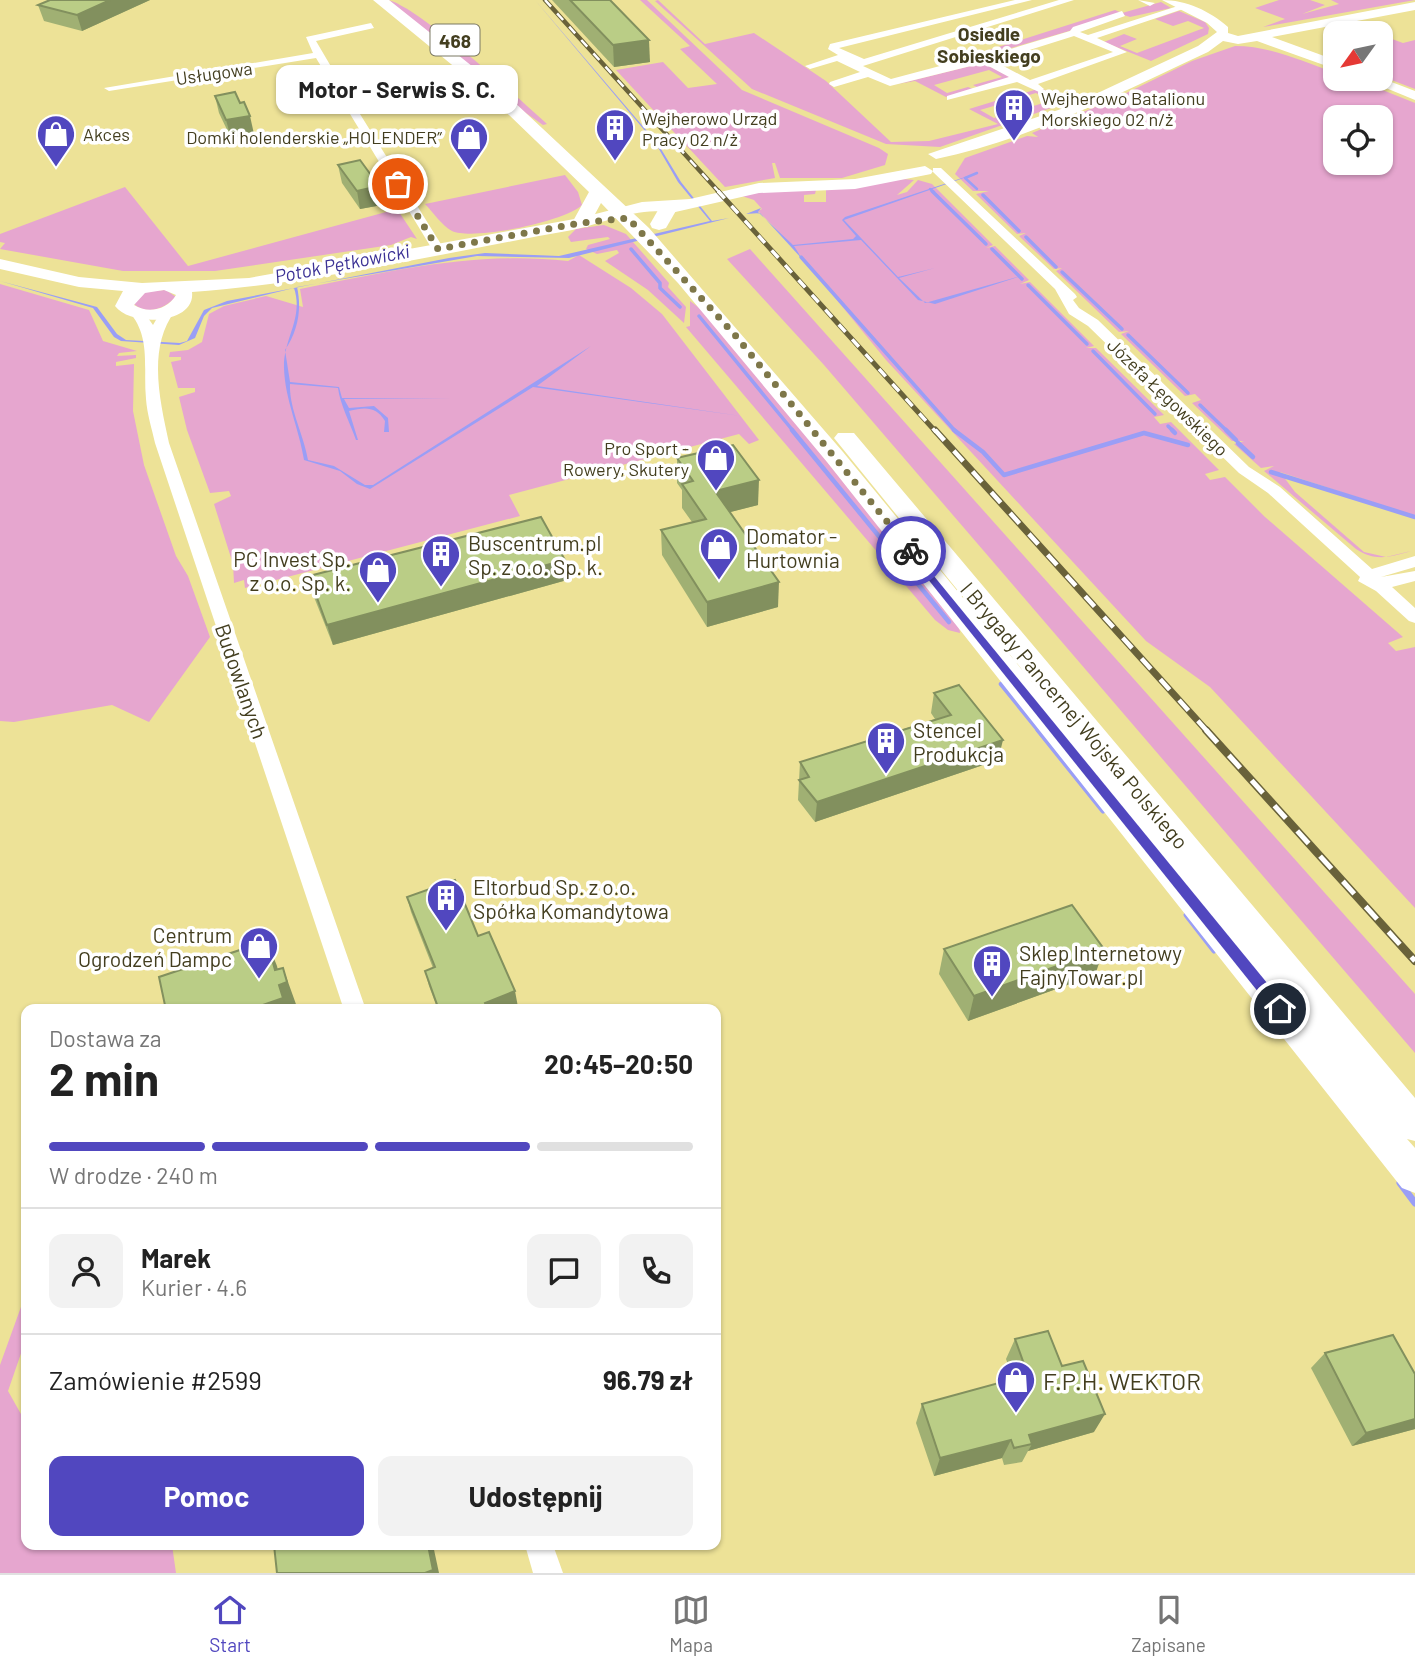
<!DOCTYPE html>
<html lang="pl">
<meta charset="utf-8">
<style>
body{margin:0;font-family:Barlow,sans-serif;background:#f2f2f2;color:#222;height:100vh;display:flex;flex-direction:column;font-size:26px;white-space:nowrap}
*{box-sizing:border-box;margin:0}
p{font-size:23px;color:#767676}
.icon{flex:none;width:38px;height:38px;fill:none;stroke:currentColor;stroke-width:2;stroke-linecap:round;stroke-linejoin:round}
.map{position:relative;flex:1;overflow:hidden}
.details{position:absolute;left:21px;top:1004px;width:700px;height:546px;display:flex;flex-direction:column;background:#fff;border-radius:14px;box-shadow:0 2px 5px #0004}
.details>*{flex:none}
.needle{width:46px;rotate:237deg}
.fabs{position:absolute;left:1323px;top:21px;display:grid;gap:14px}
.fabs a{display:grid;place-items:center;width:70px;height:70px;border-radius:14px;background:#fff;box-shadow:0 2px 5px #0004;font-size:35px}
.pin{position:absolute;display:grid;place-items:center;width:60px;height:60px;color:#fff;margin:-30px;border:4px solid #fff;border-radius:50%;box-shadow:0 2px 7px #0007}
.courier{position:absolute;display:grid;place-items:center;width:70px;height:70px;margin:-35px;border:5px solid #5147bf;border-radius:50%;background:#fff;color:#222;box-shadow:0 2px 9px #0007}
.bubble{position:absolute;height:49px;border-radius:14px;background:#fff;box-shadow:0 2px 5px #0004;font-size:23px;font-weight:700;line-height:49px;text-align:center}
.overview em{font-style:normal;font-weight:700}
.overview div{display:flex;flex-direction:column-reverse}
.overview{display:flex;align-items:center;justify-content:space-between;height:119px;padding:0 28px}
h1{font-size:46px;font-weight:700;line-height:52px}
.bar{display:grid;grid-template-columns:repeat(4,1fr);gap:10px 7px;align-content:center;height:84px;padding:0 28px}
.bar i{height:9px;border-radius:5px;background:#e0e0e0}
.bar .on{background:#5147bf}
.bar p{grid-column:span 4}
.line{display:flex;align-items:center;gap:18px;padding:0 28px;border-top:2px solid #e0e0e0}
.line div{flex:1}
.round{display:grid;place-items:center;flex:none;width:74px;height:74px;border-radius:14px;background:#f2f2f2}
.cta{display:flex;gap:14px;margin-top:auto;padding:14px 28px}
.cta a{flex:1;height:80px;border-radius:14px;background:#5147bf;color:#fff;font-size:28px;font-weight:700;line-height:80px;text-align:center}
.cta a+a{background:#f2f2f2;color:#222}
.dock{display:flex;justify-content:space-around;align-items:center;height:98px;border-top:2px solid #e0e0e0;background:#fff;font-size:19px;color:#767676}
.dock a{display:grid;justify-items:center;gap:4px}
.dock .on{color:#5147bf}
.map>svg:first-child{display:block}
.green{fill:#e6a6cf;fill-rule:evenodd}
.water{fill:#9a9ef6}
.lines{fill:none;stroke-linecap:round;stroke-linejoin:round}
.stream-far4{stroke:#9a9ef6;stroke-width:2.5}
.stream-far3{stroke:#9a9ef6;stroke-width:3.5}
.stream-far2{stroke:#9a9ef6;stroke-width:4.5}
.stream-far1{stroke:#9a9ef6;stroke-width:5}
.stream{stroke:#9a9ef6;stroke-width:7}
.street{fill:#fff;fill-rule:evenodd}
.secondary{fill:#fff;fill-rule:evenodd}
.primary{fill:#fff;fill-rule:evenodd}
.rail-far3-casing{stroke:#69623a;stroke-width:4.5}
.rail-far2-casing{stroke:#69623a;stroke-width:5}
.rail-far1-casing{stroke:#69623a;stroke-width:7}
.rail-casing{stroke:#69623a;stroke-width:8}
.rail-far3{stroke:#fff;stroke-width:2.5;stroke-dasharray:9;stroke-linecap:butt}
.rail-far2{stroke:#fff;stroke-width:3.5;stroke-dasharray:10;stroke-linecap:butt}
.rail-far1{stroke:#fff;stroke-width:4.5;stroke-dasharray:14;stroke-linecap:butt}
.rail{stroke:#fff;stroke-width:5;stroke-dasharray:17;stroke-linecap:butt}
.wall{fill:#a0b073}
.shaded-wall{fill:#82905e}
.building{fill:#bacd86;stroke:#82905e;stroke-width:2}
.route{fill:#5147bf}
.done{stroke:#7e7749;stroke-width:7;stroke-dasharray:0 12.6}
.labels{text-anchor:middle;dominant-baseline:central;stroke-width:7;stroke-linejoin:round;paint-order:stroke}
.far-street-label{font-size:18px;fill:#433e1f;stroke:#fff}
.far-poi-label{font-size:18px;fill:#433e1f;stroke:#fff;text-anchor:start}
.far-neighbourhood-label{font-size:19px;font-weight:bold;fill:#433e1f;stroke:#fff}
.shield{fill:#fff;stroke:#7b7862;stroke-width:2}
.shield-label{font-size:19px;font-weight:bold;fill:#433e1f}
.far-water-label{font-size:19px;font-style:italic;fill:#3b3195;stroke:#fff}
.poi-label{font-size:21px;fill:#433e1f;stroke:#fff;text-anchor:start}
.street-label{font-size:21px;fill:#433e1f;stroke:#fff}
.near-poi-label{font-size:24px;fill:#433e1f;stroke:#fff;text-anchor:start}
</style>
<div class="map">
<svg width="1415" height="1573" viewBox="0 0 1415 1573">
<rect width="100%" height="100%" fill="#ede297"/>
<g class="green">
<path d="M386 0C411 0 523 102 547 124L543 125 523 111Z"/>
<path d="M640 0H647L742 90 879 148 888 154 885 165 842 178H780L775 163H772L775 178 725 187 616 70 663 62 688 88 717 84 680 49 690 46Z"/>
<path d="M658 0 705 44 754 33 826 81 891 142 929 141 998 124 969 109 1005 98 1011 101 980 110 994 118 1050 101 1036 93 1016 99 1011 97 1041 88 1068 102 940 147 886 144 752 89 655 1Z"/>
<path d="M1279 0H1310L1325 5 1302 14 1339 4 1331 0H1415L1263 27 1285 19 1255 8Z"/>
<path d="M1161 2 1171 8 1130 17 1118 13 1069 31 987 55 990 57H967L1115 10 1122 13Z"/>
<path d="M1179 11 1205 22 1209 28 1208 34 1151 61 1104 42 1124 34 1137 39 1120 46 1137 53 1204 28 1188 21 1173 26 1155 19Z"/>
<path d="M1381 35 1403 43 1415 40V89L1381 76Z"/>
<path d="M1235 46C1270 46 1302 61 1335 73V79H1355L1415 103V516L1280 472 1295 492 1364 552 1386 557 1411 551C1391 557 1375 562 1356 549L1264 471 1274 466 1261 468 1234 444 1244 441H1232L1192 403 1201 400 1195 394 1185 396 1121 334 1129 331 1119 332 1056 271 1062 268 1054 269 1019 236 1026 233 1017 234 976 194 989 191H973L955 174 965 158 1027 136 1038 137 1032 133 1110 101 1192 61ZM1335 117H1381V163H1335Z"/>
<path d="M983 63 1010 77 979 88 973 85 1002 77 989 70 934 85 947 93 968 87 973 89 946 97 915 81 898 84Z"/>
<path d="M565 175 578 192 582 205C566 221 474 241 452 231 442 226 433 212 425 204Z"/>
<path d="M903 179 914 180 897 195 907 192 918 180 932 184 993 245 986 248 995 246 1029 280 1020 284 1030 282 1094 346 1086 348H1096L1164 415 1154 417 1160 424 1171 422 1219 470 1205 474 1210 480 1225 477 1265 517 1403 637 1388 643 1396 651 1415 647V908L1210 687 1146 641 886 360 791 244 758 211 762 209 754 200 742 196 760 191 816 190 815 194 804 195V202H826V190Z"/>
<path d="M125 187 188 266 397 209 417 239 411 237 391 245 215 271H123L0 249 5 243 0 242V234Z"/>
<path d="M604 225 626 234 669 283 668 287 686 307 684 323 648 290 605 261 619 253 617 250 597 254 586 249 588 245 610 239 608 237 571 242 568 237 576 229Z"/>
<path d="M750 249 1415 994V1053L824 365 727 259Z"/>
<path d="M579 255 631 288 662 314 759 440 749 444 739 434 509 495 520 516 245 588 244 580 234 583 233 564 214 504 231 496 229 491 210 493 187 430 179 397 195 392V388H178L171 362 181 360V357H169L170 352 188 350 202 342 209 314 224 306 266 296 303 307 300 289C393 271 473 251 568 261Z"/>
<path d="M0 284 89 310 103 341 137 351 119 353 117 356 136 355V358L116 362V366L134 364 133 411 144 465 176 556 188 576 210 637 149 722 112 705 14 722 0 721Z"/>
<path d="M166 290 176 297C165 308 147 316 134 304L146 291Z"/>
<path d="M690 301 710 316 959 626 960 633 948 630 935 620 686 327 690 326Z"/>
<path d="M26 1293V1339L8 1391 26 1423V1545H172L176 1573H0V1365Z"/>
</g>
<g class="water">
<path d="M535 0 658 144 681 182 712 221 729 218 569 258 477 256 297 287C302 309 298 331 285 350L290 382 339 387 342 398 451 399H344L349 408 374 406 388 418 389 432H384L385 421C376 406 365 407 349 411L358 440H356C350 423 340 404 338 388L290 384C289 409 304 435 308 460L334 466 365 485H373L591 346 537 386 741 416 533 387 370 489 357 484 340 471 304 460C299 428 285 400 284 368 283 339 304 318 294 288L212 308 204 316 195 338 179 345 121 341 114 337 93 308 0 281 97 307 117 334 126 340 180 343 187 341 204 310 227 301 449 258 485 253 559 256 710 221 678 182 656 144Z"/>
<path d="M977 173H978L844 220 898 277 935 268 899 278 925 303 1021 276 935 304 918 300 861 240 794 246 803 260 760 213 746 214 761 208 758 212 793 245 853 239 856 236 842 220 845 217Z"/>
</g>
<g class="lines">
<g class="stream-far4">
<path d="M977 173 965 178 977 189"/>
<path d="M930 189 934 192"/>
</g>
<g class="stream-far3">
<path d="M932 191 986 244"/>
<path d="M983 195 1019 231"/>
<path d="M1026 237 1056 267"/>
<path d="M631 249 660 283V288L680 307"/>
<path d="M992 249 1022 279"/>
<path d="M801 257 956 432"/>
<path d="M1062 272 1122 329"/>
<path d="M1028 285 1087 344"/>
<path d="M699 316 794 432"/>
<path d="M1128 335 1188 393"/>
<path d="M1093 351 1155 414"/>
<path d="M1200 405 1228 432"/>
<path d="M1168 426 1174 432"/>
</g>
<g class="stream-far2">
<path d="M792 430 949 622"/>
<path d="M954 430 983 452 1004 475 1144 433 1188 445"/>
<path d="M1172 430 1175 433"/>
<path d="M1226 430 1236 440"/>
<path d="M1238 443 1253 457"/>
<path d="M1271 472 1415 517"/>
<path d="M1001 684 1039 731"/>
</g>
<g class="stream-far1">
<path d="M1038 730 1103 811"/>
<path d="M1186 915 1214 951"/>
</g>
<path class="stream" d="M1400 1183 1415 1203"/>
<g class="street">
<path d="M1015 0H1032L839 48 864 59 1059 0H1074L863 66 891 79 970 58 984 57 1070 31 1073 27 1122 11 1125 16 1080 32 1088 35 1181 5 1189 7 1097 38 1127 52 1038 84 1044 89 1039 92 1017 82 947 100V96L1009 77 983 63 890 86 868 77 834 87 829 84 830 82 860 72 837 61 810 69 805 66 838 55 828 49 830 44ZM1074 36 1113 52 1030 80 994 61Z"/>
<path d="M1138 0 1155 3 1150 6Z"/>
<path d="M371 23 374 28 316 41 346 92 447 85 470 72 479 74 449 91 350 98 444 249 442 252 432 249 316 58 109 91 104 88 313 53 306 37Z"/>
<path d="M933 168H941L1075 294 1077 297 1073 300 1079 308 1098 320 1249 467 1280 487 1372 569 1415 556V567L1381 577 1415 571V581L1392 587 1415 608V623L1409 621 1376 591 1358 581 1360 577 1268 493 1239 473 1088 326 1069 314 1055 289 933 172Z"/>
<path d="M163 308 175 311C147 348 160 401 169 443L366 1010H344L155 443C152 429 147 414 146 399 143 369 151 339 131 314L143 311 153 325Z"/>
<path d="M525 1545H553L563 1573H533Z"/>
</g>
<g class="secondary">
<path d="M1162 0C1186 0 1210 11 1228 27V33L1238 36 1415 2V10L1272 37 1335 60V69L1257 41 1238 44 1223 41 1208 52C1120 93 1032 139 936 159L928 154 1070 106 1198 46 1217 32 1207 23Z"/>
<path d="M1381 78 1415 91V100L1364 79Z"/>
<path d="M925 166 933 171 931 174 855 189 759 193 671 213C639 205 600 225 567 231 443 253 318 283 192 292 196 324 132 328 115 306L123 291 79 287 0 269V259L79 277 142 283 249 278 580 218 642 202 690 199 759 183 855 179ZM164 290 176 295C167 310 148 314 134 305L145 293Z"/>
</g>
<g class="primary">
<path d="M373 0H389L497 86 649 228 843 452 1042 694 834 438 838 433H854L1415 1098V1141L1407 1139 1415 1148V1193L1402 1188 827 462 678 283 601 203 588 227H574L572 223 589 192 485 92Z"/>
<path d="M668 203 677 209 666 228 659 230 652 228 650 224 661 205Z"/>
</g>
<g class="rail-far3-casing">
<path id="rail-far3" d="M545 0 719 192"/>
</g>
<g class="rail-far2-casing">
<path id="rail-far2" d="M718 191 936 432"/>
</g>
<g class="rail-far1-casing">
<path id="rail-far1" d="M935 430 1207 731"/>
</g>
<g class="rail-casing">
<path id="rail" d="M1206 730 1415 961"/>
</g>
<use href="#rail-far3" class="rail-far3"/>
<use href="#rail-far2" class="rail-far2"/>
<use href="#rail-far1" class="rail-far1"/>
<use href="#rail" class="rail"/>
</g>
<g class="wall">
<path d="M50 0H150L82 31 44 21 38 5Z"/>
<path d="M552 0H610L650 62 614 67Z"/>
<path d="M215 96 254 134 231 138 219 113Z"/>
<path d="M338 165 379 186 382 205 360 209 342 183Z"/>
<path d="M677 458 758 505 730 512 778 607 707 627 662 555 661 530 692 522 682 508V490L677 483Z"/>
<path d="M309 576 567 580 333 645 314 597Z"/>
<path d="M934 693 998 760 815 822 798 800 800 762 935 719 931 713Z"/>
<path d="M407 897 478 936 518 1007 510 1010H438L429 986 425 971 433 968 411 912Z"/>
<path d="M944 949 1095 975 968 1021 939 974Z"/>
<path d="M1015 1339 1062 1366 1094 1432 1028 1451 1022 1462 1004 1465 1002 1458 934 1476 916 1423 922 1404 1013 1379 1006 1359Z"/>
<path d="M1325 1353 1415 1429 1352 1446 1311 1368Z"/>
</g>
<g class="shaded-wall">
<path d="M110 0H150L82 31 77 15Z"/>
<path d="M649 40 650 62 614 67 613 45Z"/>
<path d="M250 116 254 134 231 138 226 120Z"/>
<path d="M379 186 382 205 360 209 357 191Z"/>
<path d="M759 480 758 505 715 516V491Z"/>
<path d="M565 560 567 580 333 645 327 625Z"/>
<path d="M779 582 778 607 707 627V602Z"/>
<path d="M1003 740 998 760 815 822 817 802Z"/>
<path d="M267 941 277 966 281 984 283 968 297 1007 289 1010H248L275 970Z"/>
<path d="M1104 949 1095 975 968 1021 974 996Z"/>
<path d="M515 991 518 1007 510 1010H487L485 1003Z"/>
<path d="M1105 1414 1094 1432 1028 1451 1032 1444 1029 1435Z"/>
<path d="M1415 1419V1429L1352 1446 1366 1433Z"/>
<path d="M1011 1440 1002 1458 934 1476 940 1458Z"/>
<path d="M428 1545H433L439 1573H425Z"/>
</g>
<g class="building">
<path d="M50 0H110L77 15 38 5Z"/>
<path d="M570 0H610L649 40 613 45Z"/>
<path d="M235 92 240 103 244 102 250 116 226 120 215 96Z"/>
<path d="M360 160 379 186 357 191 338 165Z"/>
<path d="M733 445 759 480 715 491 779 582 707 602 661 530 706 519 682 484 693 481 677 458Z"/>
<path d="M541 517 565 560 327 625 309 576Z"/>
<path d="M959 685 1003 740 817 802 799 780 809 777 800 762 951 715 934 693Z"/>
<path d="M455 880 478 936 489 932 515 991 485 1003 488 1010H439L425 971 435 967 407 897Z"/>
<path d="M1072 905 1104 949 974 996 944 949Z"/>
<path d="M267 941 275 970 283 968 287 982 279 985 283 998 248 1010H166L159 977Z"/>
<path d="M1048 1331 1062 1366 1083 1361 1105 1414 1029 1435 1032 1444 1014 1448 1011 1440 940 1458 922 1404 1028 1375 1015 1339Z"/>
<path d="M1393 1335 1415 1374V1419L1366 1433 1325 1353Z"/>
<path d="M274 1545H428L433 1570 425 1573H277Z"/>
</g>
<path class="route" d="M911 548 1285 1005V1013H1275L907 553Z"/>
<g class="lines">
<path class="done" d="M398 184 438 249 581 223 628 218 735 335 911 551"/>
</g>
<defs>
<g id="building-pin" transform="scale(2.0125)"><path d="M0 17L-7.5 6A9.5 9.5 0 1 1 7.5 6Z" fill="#5147bf" stroke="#fff"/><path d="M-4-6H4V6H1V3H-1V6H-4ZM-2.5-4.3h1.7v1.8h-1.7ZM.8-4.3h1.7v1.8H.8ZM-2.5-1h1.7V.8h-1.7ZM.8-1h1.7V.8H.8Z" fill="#fff"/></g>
<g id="shop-pin" transform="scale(2.0125)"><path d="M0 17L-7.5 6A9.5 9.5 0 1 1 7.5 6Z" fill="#5147bf" stroke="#fff"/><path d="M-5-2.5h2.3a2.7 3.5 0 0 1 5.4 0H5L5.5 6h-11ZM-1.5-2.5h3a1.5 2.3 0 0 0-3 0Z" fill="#fff"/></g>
</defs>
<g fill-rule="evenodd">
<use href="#building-pin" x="1014" y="108"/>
<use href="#building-pin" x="615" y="128"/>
<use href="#shop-pin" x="56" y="134"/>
<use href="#shop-pin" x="469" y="137"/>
<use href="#shop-pin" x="716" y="458"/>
<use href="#shop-pin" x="719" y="547"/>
<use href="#building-pin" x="441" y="554"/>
<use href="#shop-pin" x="378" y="570"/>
<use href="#building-pin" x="886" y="741"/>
<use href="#building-pin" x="446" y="898"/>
<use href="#shop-pin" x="259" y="946"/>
<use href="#building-pin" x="992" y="964"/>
<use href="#shop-pin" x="1016" y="1380"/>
</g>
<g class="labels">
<g class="far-street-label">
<text transform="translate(214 73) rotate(-8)">Usługowa</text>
<text transform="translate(1168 397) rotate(44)">Józefa Łęgowskiego</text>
</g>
<g class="far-poi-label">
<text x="1041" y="98">Wejherowo Batalionu<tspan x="1041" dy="21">Morskiego 02 n/ż</tspan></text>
<text x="642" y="118">Wejherowo Urząd<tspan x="642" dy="21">Pracy 02 n/ż</tspan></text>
<text x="83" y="134">Akces</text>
<text x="442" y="137" text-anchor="end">Domki holenderskie „HOLENDER”</text>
<text x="689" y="448" text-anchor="end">Pro Sport -<tspan x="689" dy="21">Rowery, Skutery</tspan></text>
</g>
<g class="far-neighbourhood-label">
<text x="989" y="33">Osiedle<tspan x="989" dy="22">Sobieskiego</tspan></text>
</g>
<rect class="shield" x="430.5" y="24.5" width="49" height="31" rx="5"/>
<g class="shield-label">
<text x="455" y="40">468</text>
</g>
<g class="far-water-label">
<text transform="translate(342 263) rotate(-11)">Potok Pętkowicki</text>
</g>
<g class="poi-label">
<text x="746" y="535">Domator -<tspan x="746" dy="24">Hurtownia</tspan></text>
<text x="468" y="542">Buscentrum.pl<tspan x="468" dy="24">Sp. z o.o. Sp. k.</tspan></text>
<text x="351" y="558" text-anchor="end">PC Invest Sp.<tspan x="351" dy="24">z o.o. Sp. k.</tspan></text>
<text x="913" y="729">Stencel<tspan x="913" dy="24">Produkcja</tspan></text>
<text x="473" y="886">Eltorbud Sp. z o.o.<tspan x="473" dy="24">Spółka Komandytowa</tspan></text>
<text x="232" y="934" text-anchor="end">Centrum<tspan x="232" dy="24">Ogrodzeń Dampc</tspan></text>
<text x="1019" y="952">Sklep Internetowy<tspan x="1019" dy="24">FajnyTowar.pl</tspan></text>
</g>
<g class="street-label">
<text transform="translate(242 681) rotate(71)">Budowlanych</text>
<text transform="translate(1075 715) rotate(50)">I Brygady Pancernej Wojska Polskiego</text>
</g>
<g class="near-poi-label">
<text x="1043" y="1380">F.P.H. WEKTOR</text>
</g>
</g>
</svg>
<div class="fabs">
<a><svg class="needle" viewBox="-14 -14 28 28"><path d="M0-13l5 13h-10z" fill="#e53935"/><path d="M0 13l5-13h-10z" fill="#767676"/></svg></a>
<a><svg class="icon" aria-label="locate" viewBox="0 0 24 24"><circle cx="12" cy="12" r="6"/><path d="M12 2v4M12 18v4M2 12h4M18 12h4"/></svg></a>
</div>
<div class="pin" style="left:398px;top:184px;background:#ea580c"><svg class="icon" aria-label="bag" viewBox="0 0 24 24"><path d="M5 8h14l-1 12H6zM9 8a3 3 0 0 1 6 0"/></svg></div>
<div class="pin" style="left:1280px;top:1009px;background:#1f2937"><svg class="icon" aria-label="home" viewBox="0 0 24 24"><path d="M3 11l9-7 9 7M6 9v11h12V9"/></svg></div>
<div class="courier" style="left:911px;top:551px"><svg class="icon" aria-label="bike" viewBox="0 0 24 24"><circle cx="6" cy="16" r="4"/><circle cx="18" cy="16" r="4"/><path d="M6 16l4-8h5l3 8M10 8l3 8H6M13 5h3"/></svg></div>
<div class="bubble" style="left:276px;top:65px;width:242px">Motor - Serwis S. C.</div>
<section class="details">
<div class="overview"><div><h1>2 min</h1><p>Dostawa za</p></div><em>20:45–20:50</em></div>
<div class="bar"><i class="on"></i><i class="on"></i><i class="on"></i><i></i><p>W drodze · 240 m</p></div>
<div class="line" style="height:126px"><a class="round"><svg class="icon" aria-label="person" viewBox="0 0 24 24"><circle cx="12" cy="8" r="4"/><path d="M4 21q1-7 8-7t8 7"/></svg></a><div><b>Marek</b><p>Kurier · 4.6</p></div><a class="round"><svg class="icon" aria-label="chat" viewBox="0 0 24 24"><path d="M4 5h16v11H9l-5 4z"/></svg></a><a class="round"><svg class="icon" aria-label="phone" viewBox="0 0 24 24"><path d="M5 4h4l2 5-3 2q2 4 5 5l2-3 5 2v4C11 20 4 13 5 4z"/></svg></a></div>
<div class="line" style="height:91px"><div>Zamówienie #2599</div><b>96.79 zł</b></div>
<div class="cta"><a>Pomoc</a><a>Udostępnij</a></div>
</section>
</div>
<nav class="dock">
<a class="on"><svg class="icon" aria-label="home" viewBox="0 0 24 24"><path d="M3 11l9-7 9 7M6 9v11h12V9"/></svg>Start</a>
<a><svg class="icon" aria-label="map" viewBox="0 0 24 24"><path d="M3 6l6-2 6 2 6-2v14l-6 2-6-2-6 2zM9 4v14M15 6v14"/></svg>Mapa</a>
<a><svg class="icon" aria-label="saved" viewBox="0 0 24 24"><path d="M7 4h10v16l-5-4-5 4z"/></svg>Zapisane</a>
</nav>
